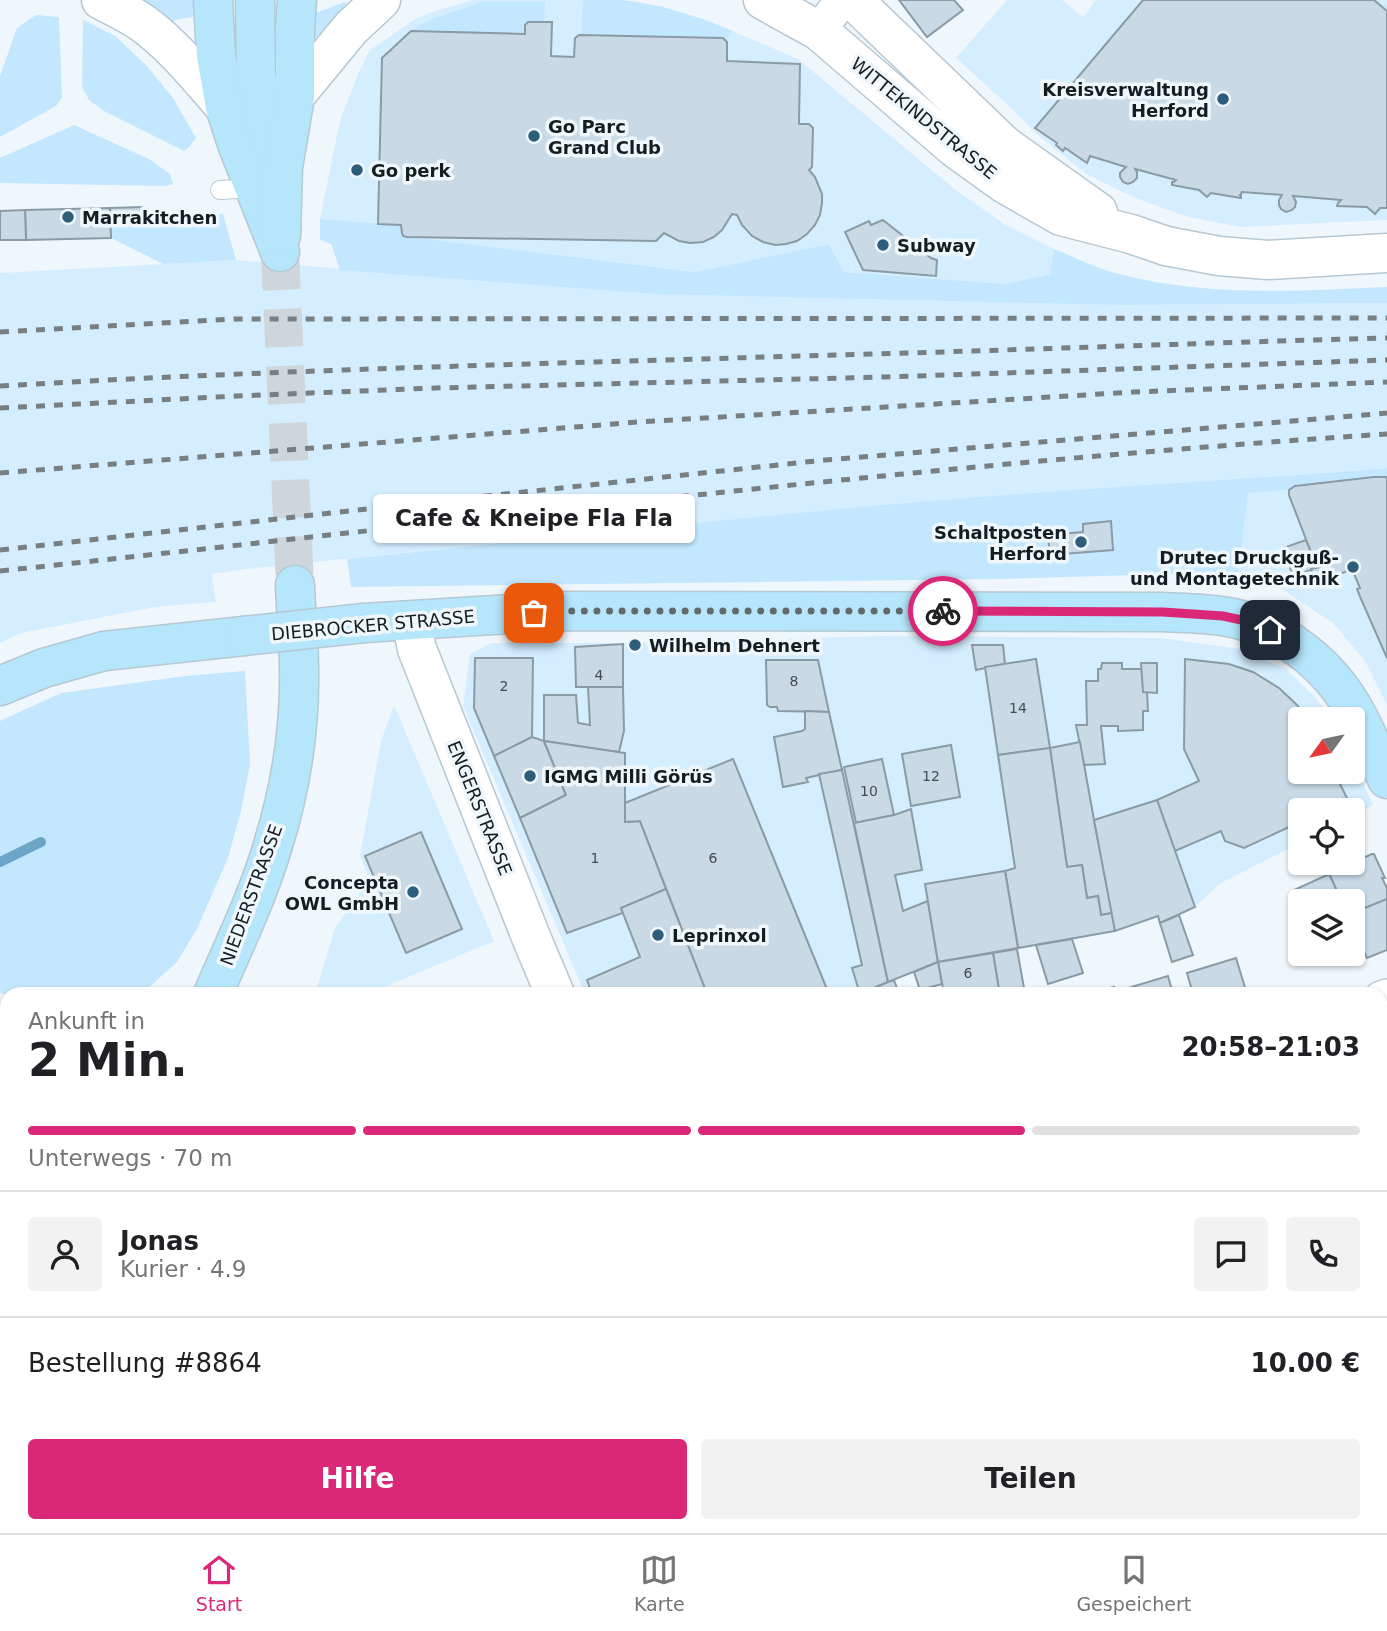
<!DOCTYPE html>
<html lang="de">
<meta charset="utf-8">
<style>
body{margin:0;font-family:"DejaVu Sans",sans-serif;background:#f2f2f2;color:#202124;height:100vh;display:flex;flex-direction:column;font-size:26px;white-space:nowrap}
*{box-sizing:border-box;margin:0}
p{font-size:23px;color:#757577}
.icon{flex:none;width:38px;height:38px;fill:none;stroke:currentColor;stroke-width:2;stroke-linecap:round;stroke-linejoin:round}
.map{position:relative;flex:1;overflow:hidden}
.panel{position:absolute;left:0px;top:987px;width:1388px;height:546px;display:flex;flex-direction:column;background:#fff;border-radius:21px 21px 0 0;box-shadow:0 2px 5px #0004}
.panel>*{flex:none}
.needle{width:46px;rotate:237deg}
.controls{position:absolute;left:1288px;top:707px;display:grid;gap:14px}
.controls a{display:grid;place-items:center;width:77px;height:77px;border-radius:7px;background:#fff;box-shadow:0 2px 5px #0004;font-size:35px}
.pin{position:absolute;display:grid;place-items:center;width:60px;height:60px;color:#fff;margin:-30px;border-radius:14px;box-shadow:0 4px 10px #0006}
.courier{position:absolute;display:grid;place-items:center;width:70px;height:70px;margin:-35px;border:5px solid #db2777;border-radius:50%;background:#fff;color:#222;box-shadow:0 2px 9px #0007}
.bubble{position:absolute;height:49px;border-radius:7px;background:#fff;box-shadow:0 2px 5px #0004;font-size:23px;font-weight:700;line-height:49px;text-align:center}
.headline em{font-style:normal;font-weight:700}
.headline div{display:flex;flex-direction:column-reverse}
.headline{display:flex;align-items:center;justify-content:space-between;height:119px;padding:0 28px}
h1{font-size:46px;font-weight:700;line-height:52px}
.bar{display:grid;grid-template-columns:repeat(4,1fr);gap:10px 7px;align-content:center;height:84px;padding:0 28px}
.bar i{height:9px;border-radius:5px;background:#e0e0e0}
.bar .selected{background:#db2777}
.bar p{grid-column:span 4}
.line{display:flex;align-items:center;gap:18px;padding:0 28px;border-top:2px solid #e0e0e0}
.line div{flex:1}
.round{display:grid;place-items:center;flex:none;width:74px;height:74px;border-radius:7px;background:#f2f2f2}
.cta{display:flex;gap:14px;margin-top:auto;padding:14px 28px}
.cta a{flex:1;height:80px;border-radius:7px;background:#db2777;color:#fff;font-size:28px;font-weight:700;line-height:80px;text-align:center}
.cta a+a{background:#f2f2f2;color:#202124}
.tabs{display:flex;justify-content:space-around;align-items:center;height:98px;border-top:2px solid #e0e0e0;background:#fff;font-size:19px;color:#757577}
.tabs a{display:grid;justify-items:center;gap:4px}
.tabs .selected{color:#db2777}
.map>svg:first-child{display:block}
.built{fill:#d5eeff}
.green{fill:#c2e7ff}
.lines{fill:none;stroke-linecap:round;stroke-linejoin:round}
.stream{stroke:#6da5c9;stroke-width:10}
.building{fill:#c9dae6;stroke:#8a9ba6;stroke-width:2}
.secondary-tunnel{stroke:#cfd6db;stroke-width:38;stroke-dasharray:38 19;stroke-linecap:butt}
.service-casing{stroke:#b6c8d3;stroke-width:20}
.minor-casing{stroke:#b6c8d3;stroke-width:36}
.tertiary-casing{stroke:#b6c8d3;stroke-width:41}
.secondary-casing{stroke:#b6c8d3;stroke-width:41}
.service{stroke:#fff;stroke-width:18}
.minor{stroke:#fff;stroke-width:33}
.tertiary{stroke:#fff;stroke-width:38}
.secondary{stroke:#b5e6fb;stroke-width:38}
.rail{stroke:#787f83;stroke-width:5;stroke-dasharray:9 9;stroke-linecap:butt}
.secondary-bridge-casing{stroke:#b6c8d3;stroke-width:41;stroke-linecap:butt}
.secondary-bridge{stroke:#b5e6fb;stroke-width:38}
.done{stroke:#62696e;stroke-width:7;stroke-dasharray:0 12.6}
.route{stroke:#db2777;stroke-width:9}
.poi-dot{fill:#2c5e7b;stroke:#f0f7fc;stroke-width:2.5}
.labels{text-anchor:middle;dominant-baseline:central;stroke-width:7;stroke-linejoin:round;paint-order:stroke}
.number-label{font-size:14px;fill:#434c52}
.poi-label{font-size:18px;font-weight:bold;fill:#161d21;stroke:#f0f7fc;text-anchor:start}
.street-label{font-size:18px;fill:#161d21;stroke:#f0f7fc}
</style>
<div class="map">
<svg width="1387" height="1533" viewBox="0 0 1387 1533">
<rect width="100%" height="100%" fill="#f0f7fc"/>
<g class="built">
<path d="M473 0H620L660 6 707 20 798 59 952 187 1004 224 1054 249 1050 274 1006 284 844 272 829 244 695 272 403 236 401 225 320 219 340 120 358 74 370 50 415 19 435 11Z"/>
<path d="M1007 0H1062L1083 17 1096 0H1387V220L1241 227 1188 217 1135 198 1086 174 1038 135 1012 109 956 58Z"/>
<path d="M236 260 396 273 1125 305 1387 303V468L1249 479 992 496 662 526 247 569 212 574 216 602 155 607 21 633 0 643V273Z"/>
<path d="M1374 477H1387V705L1365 661 1333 623 1280 588 1238 572 1247 493 1289 490 1295 486Z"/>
<path d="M882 636 1160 638 1241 649 1286 669 1316 698 1331 719H1300V772H1353V761L1373 805 1353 816V810H1300V843L1219 884 1195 907 1160 923 1157 916 1115 931 938 962 860 994H585L463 706 470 654 491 643H624Z"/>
<path d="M394 705 494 941 368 994H315L335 928 369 879 360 855 381 741Z"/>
<path d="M767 1526H1177L1179 1533H769Z"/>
</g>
<g class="green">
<path d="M118 0H193V17L179 19 170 23Z"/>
<path d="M583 0C595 0 608 0 621 0 659 4 697 16 732 31L727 39 723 38 581 35Z"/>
<path d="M345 2 347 6 317 40 314 33 316 13Z"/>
<path d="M481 2H545L544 22 526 23 525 34 411 31 432 19Z"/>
<path d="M36 15 59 17 62 98 56 106 0 137V76L17 28Z"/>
<path d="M83 20 115 36 146 65 173 98 196 138 188 148 184 151 104 111 89 100 82 87Z"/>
<path d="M74 125 149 159 170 174 173 184 166 186 0 183V158Z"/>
<path d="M223 214 236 260 163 264 111 238V224L142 223Z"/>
<path d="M320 219 401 225 403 236 695 272 829 244 844 272 1006 284 1050 274 1054 249C1075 257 1097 269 1119 274 1206 297 1299 291 1387 287V303L1125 305 656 294 340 270 331 244 320 240Z"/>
<path d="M1387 468V477H1374L1295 486 1289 490 1248 493 1238 572 1000 579 351 587 347 559C562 537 776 513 991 496 1123 486 1255 479 1387 468Z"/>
<path d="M245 671 250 764 241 811 228 858 197 929 177 962 145 991 138 994 7 995 0 993V721L61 693 185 676Z"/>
<path d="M0 1104 7 1108V1190L0 1187Z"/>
<path d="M1387 1458V1533H1179L1177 1526H1381V1459Z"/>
<path d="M367 1526H406L413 1533H373Z"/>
<path d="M672 1526H706L708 1533H662Z"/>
</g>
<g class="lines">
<path class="stream" d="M0 862 41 842"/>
</g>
<g class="building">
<path d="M899 0H954L963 10 927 37Z"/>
<path d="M1143 0H1374L1387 11V208H1380L1375 214 1367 207 1337 206 1338 203 1341 200 1293 196 1296 202 1295 207 1292 210 1286 212 1281 209 1279 205V200L1282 195 1242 192 1240 195H1241V198L1211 193 1207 197 1199 190 1172 185V182H1174L1176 180 1135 169 1137 172V178L1133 182 1128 184 1123 182 1120 177V173L1126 167 1090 156 1087 163 1065 148 1063 151 1056 145 1057 143 1035 128Z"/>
<path d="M528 22H552L551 56 574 57 575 38 579 35 723 38 727 42V61L800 64 799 124H809L813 128 812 167 809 170 815 177 822 194V203L820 215 815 225 807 234 797 241 786 244 775 245 763 242 752 236 742 225 737 215 732 214 722 230 714 237 703 242 690 243 679 241 664 233 656 241 407 237 403 236 402 233 401 225 378 224 382 58 411 31 525 34V25Z"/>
<path d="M142 207V223L111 224 110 208Z"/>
<path d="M110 208 111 238 26 240 25 210Z"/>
<path d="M25 210 26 240H0V211Z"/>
<path d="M883 220 931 258 937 260 936 276 863 270 845 232 869 221 871 225Z"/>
<path d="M1374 477H1387V658L1361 599 1357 589 1360 588 1352 569 1325 580 1320 567 1317 568 1289 495V490L1295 486Z"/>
<path d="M1111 521 1113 550 1050 555 1048 535 1083 532V524Z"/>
<path d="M1306 540 1317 568 1293 576 1283 548Z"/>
<path d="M1320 567 1325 580H1322L1319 573 1313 575 1311 569Z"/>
<path d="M623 644V687H576L575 647Z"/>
<path d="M972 645H1003L1005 664 976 670Z"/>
<path d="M475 658H533L532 737 494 756 474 708Z"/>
<path d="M1036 659 1050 748 998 755 985 667Z"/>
<path d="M1185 659 1229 664 1253 672 1279 688 1297 705 1307 719H1300V772H1334L1348 800 1326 810H1300V822L1244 848 1225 841 1221 831 1175 851 1157 800 1199 781 1184 749Z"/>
<path d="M766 660H818L829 712 778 711 777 707H770L767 705Z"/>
<path d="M1102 663H1122V669H1143V692H1147L1148 711H1143V730L1118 731V726H1101L1105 764 1084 765 1076 725H1087L1086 681H1098V669H1101Z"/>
<path d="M1141 663H1157V693L1143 692Z"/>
<path d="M588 687H623L624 731 619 752 544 741V695H576L578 723 590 725Z"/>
<path d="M805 711 829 712 842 770 806 778 808 782 783 787 774 737 802 731 805 729Z"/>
<path d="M532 737 544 741 566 795 520 818 494 756Z"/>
<path d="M544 741 625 753V822L640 821 666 889 621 908 623 913 567 933 520 818 566 795Z"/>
<path d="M1080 742 1094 820 1112 913 1101 915 1098 896 1087 898 1082 865 1067 867 1050 748Z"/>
<path d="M951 745 960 797 911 806 902 754Z"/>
<path d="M1050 748 1067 867 1082 865 1087 898 1098 896 1101 915 1112 913 1115 931 1018 948 1005 871 1015 868 998 755Z"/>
<path d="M733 759 829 994H707L640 821 625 822V803Z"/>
<path d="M882 759 894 815 856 823 844 767Z"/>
<path d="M842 770 888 982 860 994 852 968 862 965 819 774Z"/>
<path d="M1157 800 1195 907 1160 923 1158 916 1115 931 1094 820Z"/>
<path d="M911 809 922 870 895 875 903 911 928 901 938 962 888 982 854 823 894 815Z"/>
<path d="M421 832 462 929 406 953 365 856Z"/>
<path d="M1372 854H1374L1385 878H1382L1387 888V899L1353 913V901H1341L1329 873Z"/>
<path d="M1005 871 1018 948 938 962 925 884Z"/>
<path d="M1329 874 1337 891 1333 892 1336 899 1330 901H1300V904L1294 890Z"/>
<path d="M666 889 707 994H592L587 980 640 957 621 908Z"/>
<path d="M1387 899V950L1367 958 1353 928V913Z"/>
<path d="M1179 915 1193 955 1172 962 1160 923Z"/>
<path d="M1072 939 1083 973 1048 984 1036 945Z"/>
<path d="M1017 949 1024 988 1004 991 1003 990H999L993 953Z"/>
<path d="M993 953 999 990H1003L1004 994H944L938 962Z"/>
<path d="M1236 958 1247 994H1193L1187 973Z"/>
<path d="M938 962 942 984 920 990 914 972Z"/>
<path d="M1168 976 1173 994H1108L1106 989 1114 987 1115 992Z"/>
<path d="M894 980 899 994H860L888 982Z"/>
<path d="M1387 1050V1076L1381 1073V1052Z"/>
<path d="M0 1278 7 1282V1342L0 1339Z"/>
<path d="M0 1398 7 1402V1407L0 1420Z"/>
<path d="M242 1526H299L305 1533H248Z"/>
<path d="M842 1526H860L862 1533H817Z"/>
<path d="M1047 1526H1125L1127 1533H1049Z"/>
<path d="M1150 1526H1162L1163 1528 1152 1532Z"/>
</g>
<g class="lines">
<path class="secondary-tunnel" d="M280 252 295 585"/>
<g class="service-casing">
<path id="service" d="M220 190 255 188"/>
</g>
<g class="minor-casing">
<g id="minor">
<path d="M819 31 842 0"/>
<path d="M1381 998 1387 996"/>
<path d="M0 1203 7 1205"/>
<path d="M336 1526 342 1533"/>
</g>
</g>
<g class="tertiary-casing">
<g id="tertiary">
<path d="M101 0C115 7 130 14 144 24 175 47 200 79 225 107"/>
<path d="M763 0 819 31 955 148 1005 184 1061 216 1131 234 1166 246 1219 256 1268 260 1387 253"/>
<path d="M853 0 1004 145 1098 212"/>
<path d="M295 96 351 28 381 0"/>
<path d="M411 621 417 649 531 937 555 994"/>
<path d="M733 1526 735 1533"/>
</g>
</g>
<g class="secondary-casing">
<g id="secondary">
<path d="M213 0 216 55 225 107 237 144 280 252"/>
<path d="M255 0 256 76 265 121 282 165"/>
<path d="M281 236 283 167 295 96V29L297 0"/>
<path d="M364 623 559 611 1163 612C1182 613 1203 613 1222 616 1279 624 1330 664 1357 715 1368 736 1377 757 1387 779"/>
<path d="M0 686 44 668 104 651 244 636"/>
<path d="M213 994C234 945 258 896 273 845 290 790 300 729 299 671 299 642 296 614 295 585"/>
<path d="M0 1048 7 1052"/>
<path d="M453 1526 460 1533"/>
<path d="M501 1526 511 1533"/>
</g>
</g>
<use href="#service" class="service"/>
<use href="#minor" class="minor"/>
<use href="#tertiary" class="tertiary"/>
<use href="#secondary" class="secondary"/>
<g class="rail">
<path d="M0 332 234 319 1387 318"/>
<path d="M0 386C267 370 534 364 801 356 997 351 1192 343 1387 338"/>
<path d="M0 408 237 396 435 388 886 377 1387 360"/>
<path d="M0 473 638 422 1134 392 1387 382"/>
<path d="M0 550 439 501 825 460 1387 413"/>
<path d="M0 571C462 522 923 464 1387 434"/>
</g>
<g class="secondary-bridge-casing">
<path id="secondary-bridge" d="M244 636 364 623"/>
</g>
<use href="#secondary-bridge" class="secondary-bridge"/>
</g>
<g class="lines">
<path class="done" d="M534 613 559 611H943"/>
<path class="route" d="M943 611 1163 612 1223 616 1246 621 1270 630"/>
</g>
<g class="poi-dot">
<circle cx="1223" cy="99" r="7"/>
<circle cx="534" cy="136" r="7"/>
<circle cx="357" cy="170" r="7"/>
<circle cx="68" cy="217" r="7"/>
<circle cx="883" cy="245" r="7"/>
<circle cx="1081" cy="542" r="7"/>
<circle cx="1353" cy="567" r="7"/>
<circle cx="635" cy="645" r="7"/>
<circle cx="530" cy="776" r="7"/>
<circle cx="413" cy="892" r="7"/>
<circle cx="658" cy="935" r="7"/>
</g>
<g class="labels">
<g class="number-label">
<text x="599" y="675">4</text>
<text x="794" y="681">8</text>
<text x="504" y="686">2</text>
<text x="1018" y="708">14</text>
<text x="931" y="776">12</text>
<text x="869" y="791">10</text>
<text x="595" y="858">1</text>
<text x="713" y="858">6</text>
<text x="968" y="973">6</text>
</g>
<g class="poi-label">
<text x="1209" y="89" text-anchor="end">Kreisverwaltung<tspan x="1209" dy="21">Herford</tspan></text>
<text x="548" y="126">Go Parc<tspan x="548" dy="21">Grand Club</tspan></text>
<text x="371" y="170">Go perk</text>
<text x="82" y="217">Marrakitchen</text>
<text x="897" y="245">Subway</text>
<text x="1067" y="532" text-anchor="end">Schaltposten<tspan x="1067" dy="21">Herford</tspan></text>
<text x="1339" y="557" text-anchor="end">Drutec Druckguß-<tspan x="1339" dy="21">und Montagetechnik</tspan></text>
<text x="649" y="645">Wilhelm Dehnert</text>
<text x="544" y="776">IGMG Milli Görüs</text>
<text x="399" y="882" text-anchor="end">Concepta<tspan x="399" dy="21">OWL GmbH</tspan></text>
<text x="672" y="935">Leprinxol</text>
</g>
<g class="street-label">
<text transform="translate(924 118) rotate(39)">WITTEKINDSTRASSE</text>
<text transform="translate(373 625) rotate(-5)">DIEBROCKER STRASSE</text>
<text transform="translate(480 808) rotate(68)">ENGERSTRASSE</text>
<text transform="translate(251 895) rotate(-70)">NIEDERSTRASSE</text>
</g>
</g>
</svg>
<div class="controls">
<a><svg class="needle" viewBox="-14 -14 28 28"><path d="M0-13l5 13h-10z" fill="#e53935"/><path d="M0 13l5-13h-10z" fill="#757577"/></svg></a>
<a><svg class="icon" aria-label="locate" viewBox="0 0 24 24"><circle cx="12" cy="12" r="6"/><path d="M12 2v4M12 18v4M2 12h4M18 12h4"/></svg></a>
<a><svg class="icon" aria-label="layers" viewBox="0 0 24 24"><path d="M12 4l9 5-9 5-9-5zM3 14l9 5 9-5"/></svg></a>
</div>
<div class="pin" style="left:534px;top:613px;background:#ea580c"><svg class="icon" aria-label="bag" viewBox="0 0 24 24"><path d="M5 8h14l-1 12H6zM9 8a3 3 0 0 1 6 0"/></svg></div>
<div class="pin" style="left:1270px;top:630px;background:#1f2937"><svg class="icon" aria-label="home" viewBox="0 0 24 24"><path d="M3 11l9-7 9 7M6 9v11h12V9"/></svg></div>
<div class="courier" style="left:943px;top:611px"><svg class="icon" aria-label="bike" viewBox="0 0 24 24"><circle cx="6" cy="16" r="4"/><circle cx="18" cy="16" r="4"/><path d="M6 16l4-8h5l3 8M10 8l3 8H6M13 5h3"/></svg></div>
<div class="bubble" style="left:373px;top:494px;width:322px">Cafe &amp; Kneipe Fla Fla</div>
<section class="panel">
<div class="headline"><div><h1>2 Min.</h1><p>Ankunft in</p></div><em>20:58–21:03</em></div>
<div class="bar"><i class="selected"></i><i class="selected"></i><i class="selected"></i><i></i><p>Unterwegs · 70 m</p></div>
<div class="line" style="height:126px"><a class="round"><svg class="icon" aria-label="person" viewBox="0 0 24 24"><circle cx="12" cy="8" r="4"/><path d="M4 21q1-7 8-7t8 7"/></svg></a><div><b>Jonas</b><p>Kurier · 4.9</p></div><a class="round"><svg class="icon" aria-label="chat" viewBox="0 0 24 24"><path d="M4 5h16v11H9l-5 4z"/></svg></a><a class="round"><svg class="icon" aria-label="phone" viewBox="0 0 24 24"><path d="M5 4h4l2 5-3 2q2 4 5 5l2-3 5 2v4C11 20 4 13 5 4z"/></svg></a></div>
<div class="line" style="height:91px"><div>Bestellung #8864</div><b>10.00 €</b></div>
<div class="cta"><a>Hilfe</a><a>Teilen</a></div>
</section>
</div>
<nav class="tabs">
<a class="selected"><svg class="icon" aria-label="home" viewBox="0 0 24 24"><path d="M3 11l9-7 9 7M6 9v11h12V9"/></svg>Start</a>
<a><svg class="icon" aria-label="map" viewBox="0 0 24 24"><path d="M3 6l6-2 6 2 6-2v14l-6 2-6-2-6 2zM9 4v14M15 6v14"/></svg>Karte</a>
<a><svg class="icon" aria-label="saved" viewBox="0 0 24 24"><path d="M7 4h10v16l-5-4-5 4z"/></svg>Gespeichert</a>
</nav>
